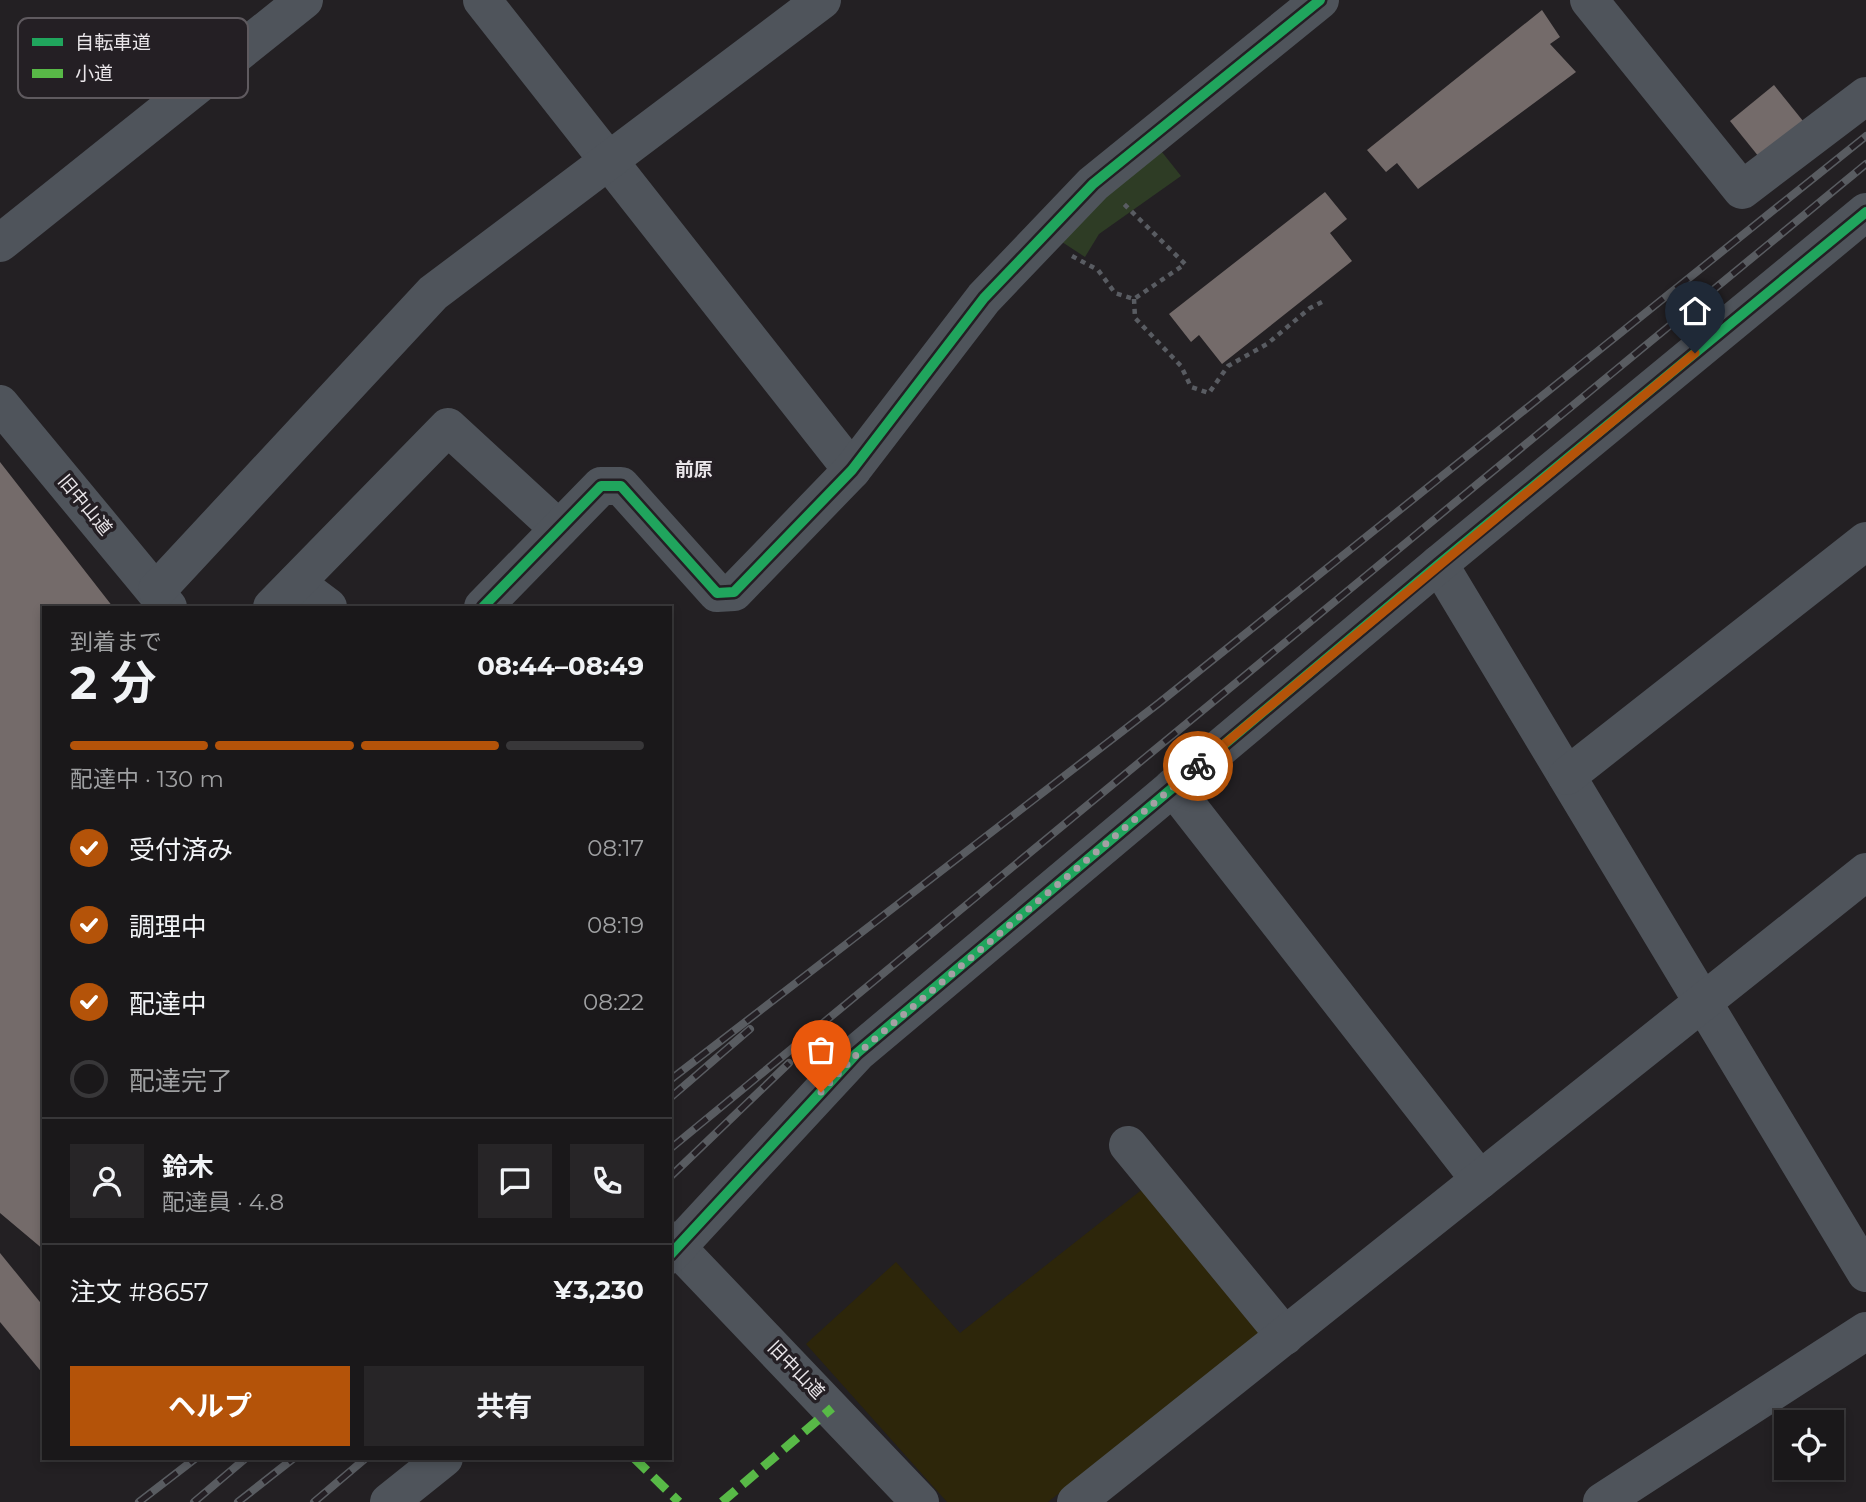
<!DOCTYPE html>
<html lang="ja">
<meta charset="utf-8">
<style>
body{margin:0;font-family:Montserrat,"Noto Sans JP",sans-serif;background:#272527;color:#f1f3f6;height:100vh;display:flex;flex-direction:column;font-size:26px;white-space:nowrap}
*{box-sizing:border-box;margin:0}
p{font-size:23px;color:#9fa0a2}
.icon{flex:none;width:38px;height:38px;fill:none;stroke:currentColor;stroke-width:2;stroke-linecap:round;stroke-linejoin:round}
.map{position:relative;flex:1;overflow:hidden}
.panel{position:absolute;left:42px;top:606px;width:630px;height:854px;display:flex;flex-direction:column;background:#1a181a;border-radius:0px;box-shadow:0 4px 10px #0003,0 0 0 2px #383739}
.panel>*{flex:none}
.tools{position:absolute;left:1774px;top:1410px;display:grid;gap:14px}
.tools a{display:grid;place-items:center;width:70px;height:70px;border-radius:0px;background:#1a181a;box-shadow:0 4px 10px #0003,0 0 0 2px #383739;font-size:35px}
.pin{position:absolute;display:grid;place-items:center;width:60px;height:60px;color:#fff;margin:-72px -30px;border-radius:50% 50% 50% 0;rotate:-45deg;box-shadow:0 0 7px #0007}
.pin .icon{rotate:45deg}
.courier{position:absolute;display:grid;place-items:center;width:70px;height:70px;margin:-35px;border:5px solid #b45309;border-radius:50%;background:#fff;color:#222;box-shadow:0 2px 9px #0007}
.head em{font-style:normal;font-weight:700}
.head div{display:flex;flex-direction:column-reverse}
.head{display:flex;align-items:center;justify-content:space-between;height:119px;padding:0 28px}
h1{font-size:46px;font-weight:700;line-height:52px}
.bar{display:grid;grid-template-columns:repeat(4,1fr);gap:10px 7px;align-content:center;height:84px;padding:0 28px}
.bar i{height:9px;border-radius:5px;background:#383739}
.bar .active{background:#b45309}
.bar p{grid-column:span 4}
.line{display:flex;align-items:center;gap:18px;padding:0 28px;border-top:2px solid #383739}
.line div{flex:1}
.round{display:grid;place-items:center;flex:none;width:74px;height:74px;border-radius:0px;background:#272527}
ol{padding:0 28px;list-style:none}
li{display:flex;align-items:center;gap:21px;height:77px}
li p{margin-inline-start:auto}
li .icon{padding:7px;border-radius:50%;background:#b45309;color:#fff;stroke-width:4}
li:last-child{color:#9fa0a2}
li i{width:38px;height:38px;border:4px solid #383739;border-radius:50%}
.button{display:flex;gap:14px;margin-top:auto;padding:14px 28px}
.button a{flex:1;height:80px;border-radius:0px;background:#b45309;color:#fff;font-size:28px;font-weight:700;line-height:80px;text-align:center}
.button a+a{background:#272527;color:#f1f3f6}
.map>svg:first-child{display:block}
.green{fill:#2e3c25}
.sand{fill:#2d260a}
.building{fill:#746b6a}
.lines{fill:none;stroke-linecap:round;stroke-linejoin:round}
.path{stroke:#595c62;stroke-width:4.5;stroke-dasharray:5 5;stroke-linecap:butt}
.minor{stroke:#4f545b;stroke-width:38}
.rail-casing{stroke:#595c61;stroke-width:8}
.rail{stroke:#241f24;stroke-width:5;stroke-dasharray:16;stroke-linecap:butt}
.quiet{stroke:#58b947;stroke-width:9;stroke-dasharray:18 9;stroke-linecap:butt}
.cycleway-casing{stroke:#241f24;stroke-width:15}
.cycleway{stroke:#20a55d;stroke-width:10}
.done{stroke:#a4a0a4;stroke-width:7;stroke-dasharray:0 12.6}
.route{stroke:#b45309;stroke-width:9}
.labels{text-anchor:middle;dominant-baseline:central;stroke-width:7;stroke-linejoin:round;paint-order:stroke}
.street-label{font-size:18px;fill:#e9e5e9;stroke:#241f24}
.neighbourhood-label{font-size:19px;font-weight:bold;fill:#e9e5e9;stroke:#241f24}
.key{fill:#241f24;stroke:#5f5a5f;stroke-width:2}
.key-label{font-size:19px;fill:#e9e5e9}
</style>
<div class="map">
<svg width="1866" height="1502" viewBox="0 0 1866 1502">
<rect width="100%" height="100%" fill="#232023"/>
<path class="green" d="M1154 142 1181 176 1099 234 1085 257 1059 240Z"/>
<path class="sand" d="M1144 1188 1264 1332 1048 1502H947L806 1344 896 1262 960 1333Z"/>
<g class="building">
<path d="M1542 10 1560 37 1550 44 1576 72 1418 189 1397 163 1386 172 1367 150Z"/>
<path d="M1774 85 1803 121 1759 157 1730 121Z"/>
<path d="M1325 192 1347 219 1330 233 1352 261 1222 364 1199 335 1191 342 1169 314Z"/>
<path d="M0 462 113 607H44V1250L0 1213Z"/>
<path d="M0 1253 44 1307V1375L0 1322Z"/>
</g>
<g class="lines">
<g class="path">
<path d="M1072 256 1098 270 1115 293 1134 299 1185 264 1124 204"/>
<path d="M1134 299 1135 318 1181 366 1191 387 1209 393 1228 366 1267 344 1310 308 1326 300"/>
</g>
<g class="minor">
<path d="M482 0 852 470"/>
<path d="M1589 0 1742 190 1866 96"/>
<path d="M0 243 304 0"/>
<path d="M0 404 168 607"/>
<path d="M1439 564 1866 1273"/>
<path d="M296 583 328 607"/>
<path d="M157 590 433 293 822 0"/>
<path d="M272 607 448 427 559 529"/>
<path d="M483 607 601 486H621L717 593 734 592 852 470 984 298 1093 184 1320 0"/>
<path d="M1567 776 1866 541"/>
<path d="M1173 787 1480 1180"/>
<path d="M1128 1145 1285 1336"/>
<path d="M670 1240 920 1502"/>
<path d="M670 1255 857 1053 1439 564 1866 212"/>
<path d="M389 1502 444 1458"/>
<path d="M1076 1502 1866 872"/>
<path d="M1602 1502 1866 1331"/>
</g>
<g class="rail-casing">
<g id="rail">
<path d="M670 1080 1159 703 1866 136"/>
<path d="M670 1098 750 1029"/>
<path d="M670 1149 1866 164"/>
<path d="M670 1177 789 1063"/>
<path d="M139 1502 196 1458"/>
<path d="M194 1502 246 1458"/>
<path d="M238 1502 294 1458"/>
<path d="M314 1502 366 1458"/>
</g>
</g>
<use href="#rail" class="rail"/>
<g class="quiet">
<path d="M634 1458 679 1502"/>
<path d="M722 1502 832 1408"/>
</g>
<g class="cycleway-casing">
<g id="cycleway">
<path d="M483 607 601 486H621L717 593 734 592 852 470 984 298 1093 184 1320 0"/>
<path d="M670 1255 857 1053 1439 564 1866 212"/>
</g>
</g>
<use href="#cycleway" class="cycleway"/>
</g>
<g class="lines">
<path class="done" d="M821 1092 857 1054 1198 766"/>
<path class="route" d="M1198 766 1695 353"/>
</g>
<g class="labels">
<g class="street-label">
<text transform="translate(85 505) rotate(50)">旧中山道</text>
<text transform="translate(796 1370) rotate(46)">旧中山道</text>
</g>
<g class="neighbourhood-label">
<text x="694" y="469">前原</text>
</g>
</g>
<rect x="18" y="18" width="230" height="80" rx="10" class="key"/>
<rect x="32" y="38" width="31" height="8" fill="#20a55d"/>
<rect x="32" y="69" width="31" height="9" fill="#58b947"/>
<g class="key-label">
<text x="75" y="49">自転車道</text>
<text x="75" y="80">小道</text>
</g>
</svg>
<div class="tools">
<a><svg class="icon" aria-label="locate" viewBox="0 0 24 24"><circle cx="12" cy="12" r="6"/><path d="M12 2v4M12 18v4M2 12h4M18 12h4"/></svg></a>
</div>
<div class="pin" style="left:821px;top:1092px;background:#ea580c"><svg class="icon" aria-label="bag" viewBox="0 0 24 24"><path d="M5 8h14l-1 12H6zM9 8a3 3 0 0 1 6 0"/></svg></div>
<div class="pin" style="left:1695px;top:353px;background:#1f2937"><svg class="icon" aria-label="home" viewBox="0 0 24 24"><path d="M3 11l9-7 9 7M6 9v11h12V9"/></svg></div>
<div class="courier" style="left:1198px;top:766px"><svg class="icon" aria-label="bike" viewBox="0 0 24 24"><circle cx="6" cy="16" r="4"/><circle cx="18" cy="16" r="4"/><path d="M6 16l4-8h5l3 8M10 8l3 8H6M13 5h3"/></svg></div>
<section class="panel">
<div class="head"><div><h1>2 分</h1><p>到着まで</p></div><em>08:44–08:49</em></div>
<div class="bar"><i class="active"></i><i class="active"></i><i class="active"></i><i></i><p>配達中 · 130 m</p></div>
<ol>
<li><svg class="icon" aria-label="check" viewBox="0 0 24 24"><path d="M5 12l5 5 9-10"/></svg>受付済み<p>08:17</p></li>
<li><svg class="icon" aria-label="check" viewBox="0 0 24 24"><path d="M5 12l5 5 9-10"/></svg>調理中<p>08:19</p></li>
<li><svg class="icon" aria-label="check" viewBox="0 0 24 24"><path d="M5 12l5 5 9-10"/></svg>配達中<p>08:22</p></li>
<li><i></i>配達完了</li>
</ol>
<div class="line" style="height:126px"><a class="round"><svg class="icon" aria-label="person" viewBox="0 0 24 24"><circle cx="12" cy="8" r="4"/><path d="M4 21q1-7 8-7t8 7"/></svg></a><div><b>鈴木</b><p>配達員 · 4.8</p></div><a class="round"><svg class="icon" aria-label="chat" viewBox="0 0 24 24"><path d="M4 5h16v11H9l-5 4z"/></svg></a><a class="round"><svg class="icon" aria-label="phone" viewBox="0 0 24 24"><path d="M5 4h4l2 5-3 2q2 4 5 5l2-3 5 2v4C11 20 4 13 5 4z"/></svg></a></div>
<div class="line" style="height:91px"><div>注文 #8657</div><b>¥3,230</b></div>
<div class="button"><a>ヘルプ</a><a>共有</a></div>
</section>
</div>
